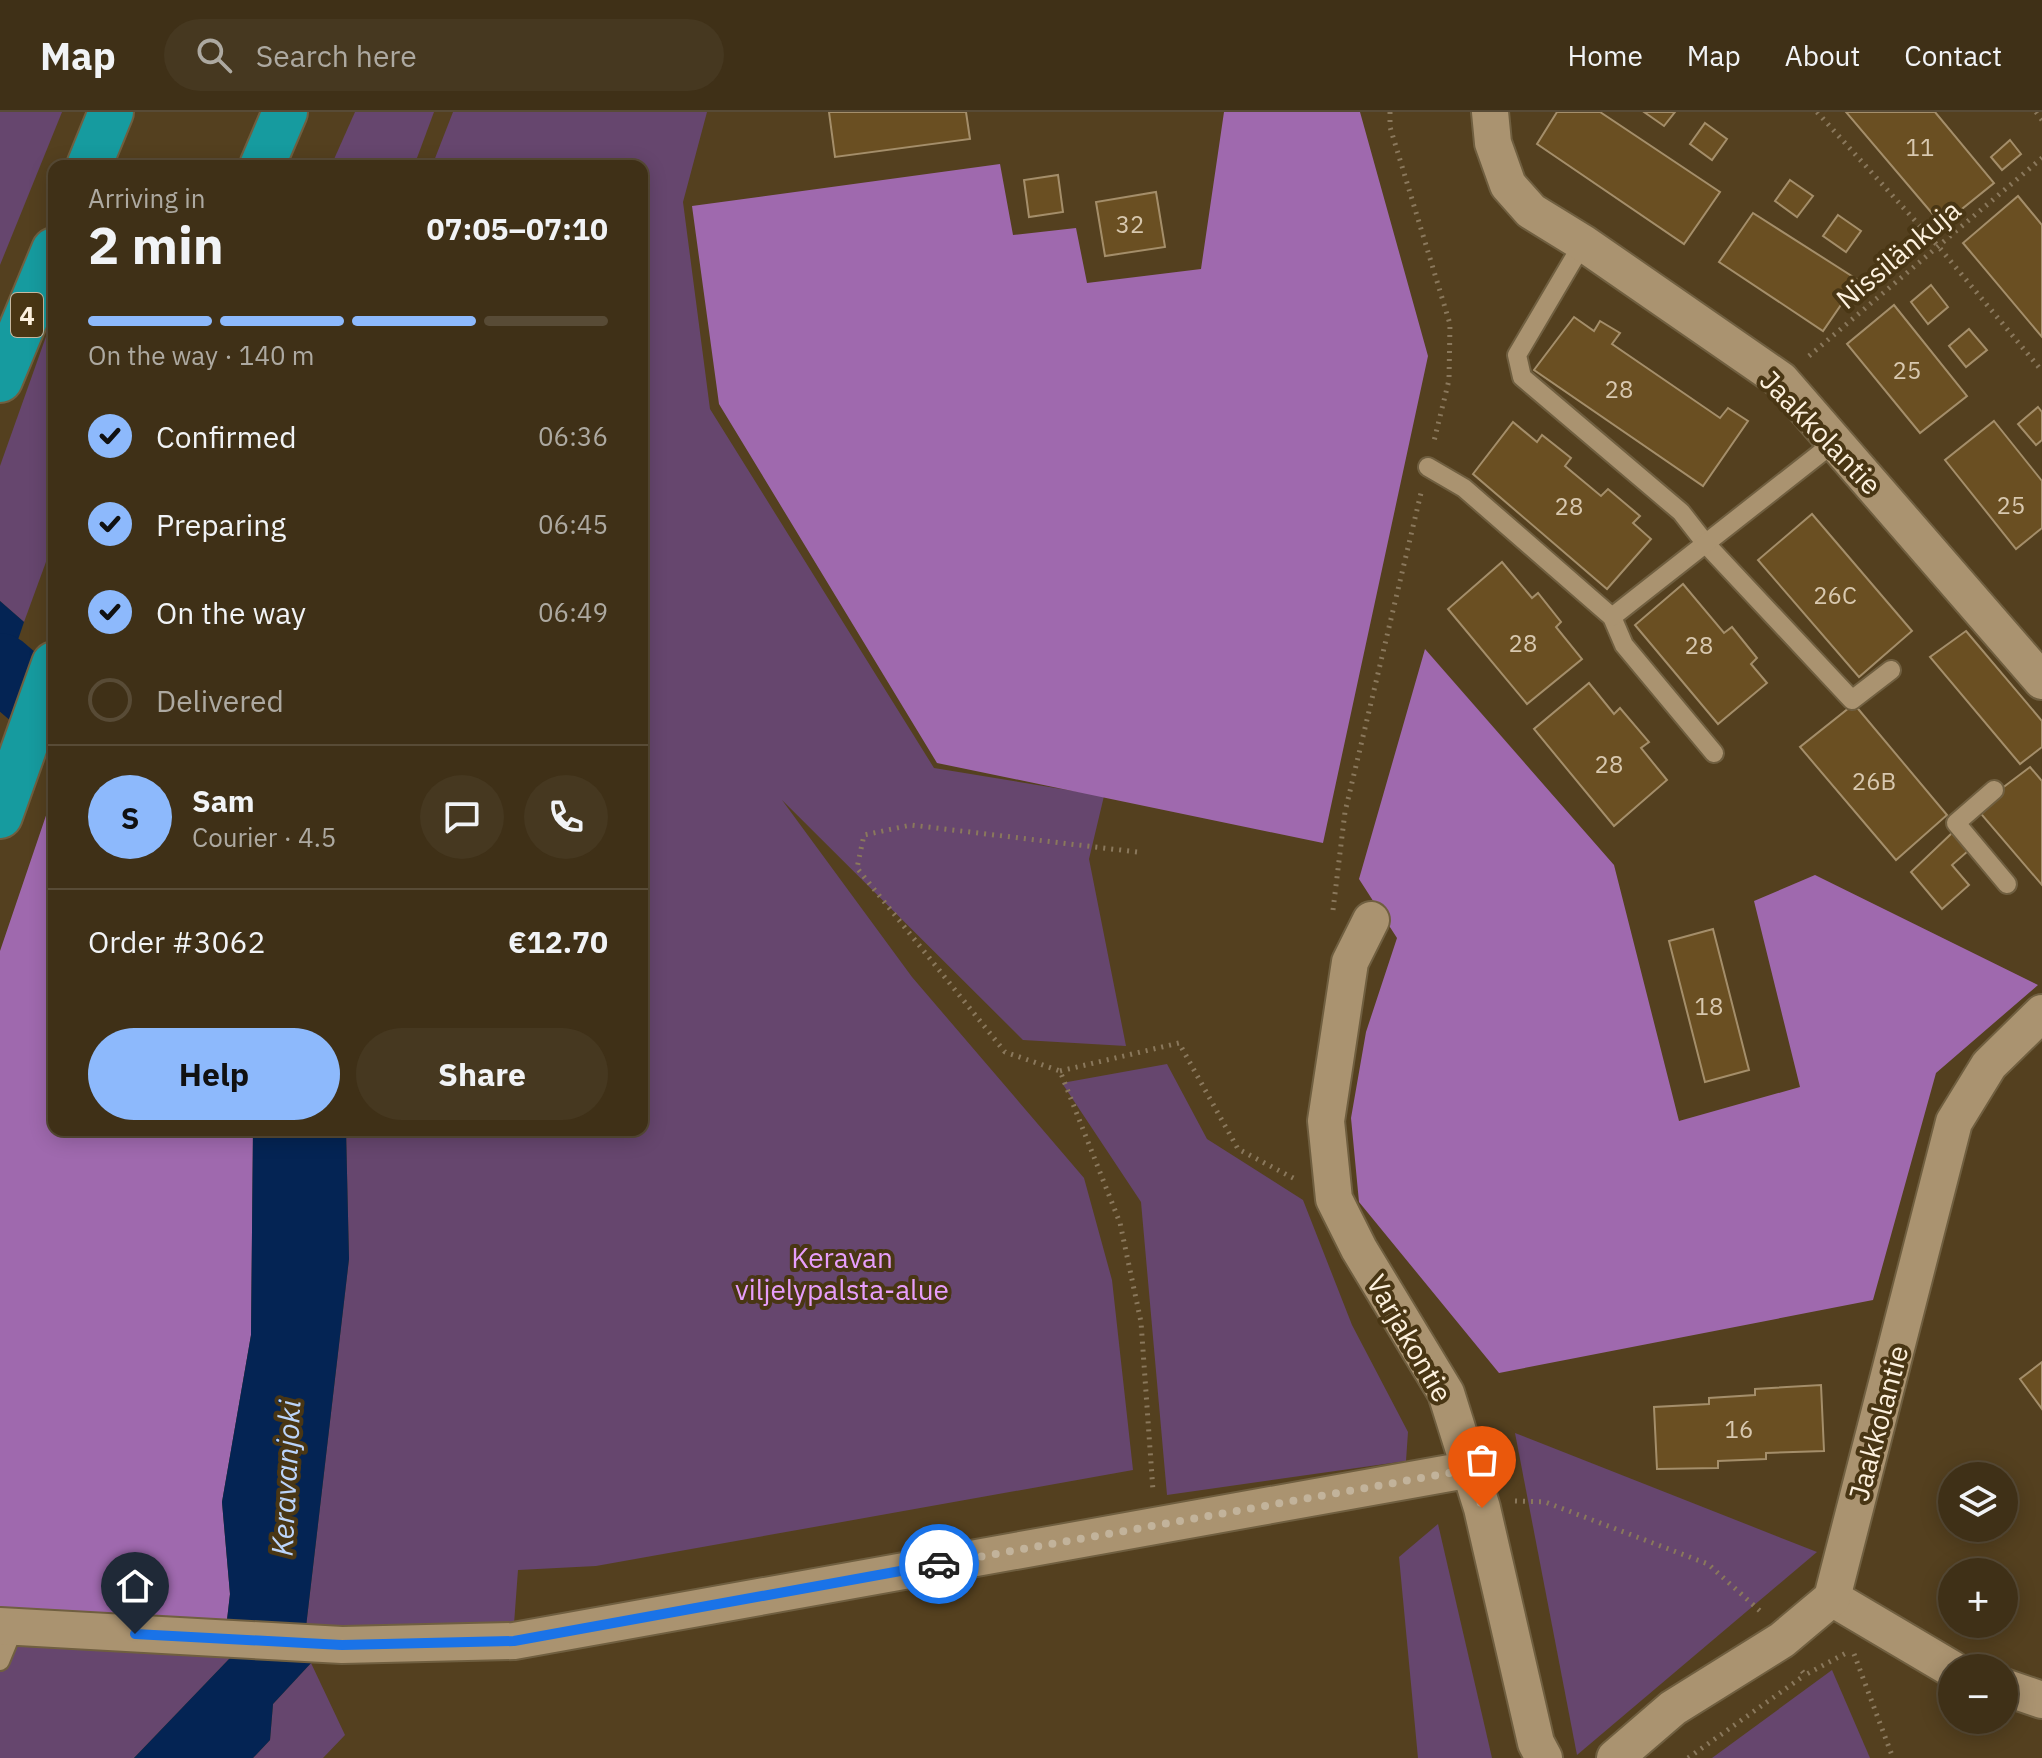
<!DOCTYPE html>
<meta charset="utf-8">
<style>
body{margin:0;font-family:"IBM Plex Sans",sans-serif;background:#463820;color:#f1f3f6;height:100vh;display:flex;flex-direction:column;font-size:30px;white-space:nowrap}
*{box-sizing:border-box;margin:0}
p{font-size:26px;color:#ada9a1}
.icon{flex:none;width:44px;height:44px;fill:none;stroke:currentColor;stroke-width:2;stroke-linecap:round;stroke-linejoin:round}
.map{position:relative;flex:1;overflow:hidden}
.details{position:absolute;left:48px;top:48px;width:600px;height:976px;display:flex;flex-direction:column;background:#3f3017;border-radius:16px;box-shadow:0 4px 20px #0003,0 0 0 2px #584b36}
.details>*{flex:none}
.tools{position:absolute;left:1938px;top:1350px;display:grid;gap:16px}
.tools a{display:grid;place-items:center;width:80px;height:80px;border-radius:50%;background:#3f3017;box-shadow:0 4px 20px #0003,0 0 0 2px #584b36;font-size:40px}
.pin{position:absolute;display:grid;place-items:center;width:68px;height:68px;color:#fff;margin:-82px -34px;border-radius:50% 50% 50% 0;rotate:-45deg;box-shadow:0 0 8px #0007}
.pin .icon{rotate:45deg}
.courier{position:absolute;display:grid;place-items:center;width:80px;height:80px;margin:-40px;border:6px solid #1a73e8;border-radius:50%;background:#fff;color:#222;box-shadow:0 2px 10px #0007}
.summary em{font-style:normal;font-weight:700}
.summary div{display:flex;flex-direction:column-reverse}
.summary{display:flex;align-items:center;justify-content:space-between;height:136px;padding:0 40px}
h1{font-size:52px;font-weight:700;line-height:60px}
.bar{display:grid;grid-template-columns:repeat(4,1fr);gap:12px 8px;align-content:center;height:96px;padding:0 40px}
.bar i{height:10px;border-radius:6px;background:#584b36}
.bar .current{background:#8db9fc}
.bar p{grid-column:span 4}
.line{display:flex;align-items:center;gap:20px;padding:0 40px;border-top:2px solid #584b36}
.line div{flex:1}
.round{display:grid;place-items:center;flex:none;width:84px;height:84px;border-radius:42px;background:#463820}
ol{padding:0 40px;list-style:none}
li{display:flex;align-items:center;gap:24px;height:88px}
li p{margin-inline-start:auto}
li .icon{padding:8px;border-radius:50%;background:#8db9fc;color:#111;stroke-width:4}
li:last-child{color:#ada9a1}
li i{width:44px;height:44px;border:4px solid #584b36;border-radius:50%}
.primary-button{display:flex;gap:16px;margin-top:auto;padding:16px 40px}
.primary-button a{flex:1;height:92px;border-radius:48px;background:#8db9fc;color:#111;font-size:32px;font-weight:700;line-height:92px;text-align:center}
.primary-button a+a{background:#463820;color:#f1f3f6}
header{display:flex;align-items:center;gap:48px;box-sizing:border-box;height:112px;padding:0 40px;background:#3f3017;border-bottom:2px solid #584b36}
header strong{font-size:38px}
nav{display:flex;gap:44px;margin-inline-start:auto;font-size:28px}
.search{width:560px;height:72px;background:#463820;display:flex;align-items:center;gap:20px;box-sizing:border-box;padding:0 28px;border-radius:44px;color:#ada9a1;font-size:30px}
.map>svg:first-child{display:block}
.green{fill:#66466e}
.forest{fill:#9f69ae}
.water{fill:#042454}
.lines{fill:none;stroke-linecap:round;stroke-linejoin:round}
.river{stroke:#042454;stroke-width:68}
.building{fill:#6a4f22;stroke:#a48e6a;stroke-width:2}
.service-casing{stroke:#705f40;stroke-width:22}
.minor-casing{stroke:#705f40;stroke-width:40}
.motorway-casing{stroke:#705f40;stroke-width:48}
.path{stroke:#8a785c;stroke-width:5;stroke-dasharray:2 6;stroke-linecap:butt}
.service{stroke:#aa9370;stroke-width:18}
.minor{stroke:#aa9370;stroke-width:36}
.motorway{stroke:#169b9f;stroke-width:44}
.done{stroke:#c2b39b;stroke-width:8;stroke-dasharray:0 14.4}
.route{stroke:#1a73e8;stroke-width:10}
.labels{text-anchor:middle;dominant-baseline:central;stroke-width:8;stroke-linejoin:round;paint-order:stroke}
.number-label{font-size:24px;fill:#d8c8af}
.shield{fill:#493614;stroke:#c7b9a1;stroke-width:2}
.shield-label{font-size:26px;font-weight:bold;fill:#fdf1de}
.street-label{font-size:28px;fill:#fdf1de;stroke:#493614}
.park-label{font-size:28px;fill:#e79efb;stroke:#493614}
.water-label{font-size:30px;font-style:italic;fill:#bbd4fa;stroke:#493614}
</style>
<header>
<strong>Map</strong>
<div class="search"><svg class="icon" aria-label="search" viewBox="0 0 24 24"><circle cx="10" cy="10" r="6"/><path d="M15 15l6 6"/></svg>Search here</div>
<nav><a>Home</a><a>Map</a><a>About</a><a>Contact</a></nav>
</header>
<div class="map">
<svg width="2042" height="1646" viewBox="0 0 2042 1646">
<rect width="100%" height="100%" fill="#54401f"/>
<g class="green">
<path d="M0 0H62L0 153Z"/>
<path d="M355 0H434L414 54H331Z"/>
<path d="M453 0H707L683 90 710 297 934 656 1104 684 1089 747 1126 934 1023 928 782 688 912 865 1084 1066 1112 1168 1133 1358 596 1454 518 1458 514 1512 442 1518 306 1515 349 1147 346 1018H642V54H432Z"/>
<path d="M54 202V428L24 510 0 489V354Z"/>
<path d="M1167 952 1207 1027 1303 1088 1352 1213 1408 1320 1406 1349 1167 1383 1141 1090 1062 971Z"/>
<path d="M1515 1321 1817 1440 1577 1643Z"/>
<path d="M1438 1412 1492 1646H1418L1399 1445Z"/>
<path d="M0 1532 10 1534 230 1546 134 1646H0Z"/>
<path d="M311 1551 345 1623 323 1646H253L270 1628 273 1592Z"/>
<path d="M1832 1558 1870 1646H1712Z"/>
</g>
<g class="forest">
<path d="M1224 0H1360L1428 244 1323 731 937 651 719 292 692 94 1000 52 1013 123 1076 116 1087 171 1201 157Z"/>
<path d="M1425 537 1614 753 1679 1009 1800 975 1754 789 1815 763 2038 873 1936 961 1873 1188 1499 1261 1359 1090 1351 1006 1366 920 1397 826 1359 767Z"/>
<path d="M54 680V1018H253L251 1223 222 1390 230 1482 227 1508 0 1496V839Z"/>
</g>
<g class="water">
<path d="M0 489 24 510 0 581Z"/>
<path d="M253 1018H346L349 1147 306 1515 227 1508 230 1482 222 1390 251 1223Z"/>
<path d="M230 1546 311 1551 273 1592 270 1628 253 1646H134Z"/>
</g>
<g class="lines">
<path class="river" d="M0 555 54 601"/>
</g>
<g class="building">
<path d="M829 0H966L970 27 835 45Z"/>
<path d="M1557 0H1600L1720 80 1684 132 1537 32Z"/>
<path d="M1644 0H1675L1664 14Z"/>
<path d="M1846 0H1935L1994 71 1942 113Z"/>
<path d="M1705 11 1727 27 1712 48 1690 32Z"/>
<path d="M2010 28 2021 42 2002 58 1991 45Z"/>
<path d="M1058 63 1063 100 1029 105 1024 68Z"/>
<path d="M1790 68 1813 84 1797 105 1775 89Z"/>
<path d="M1156 80 1165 135 1105 144 1096 90Z"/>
<path d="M2018 84 2042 113V225L1963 131Z"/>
<path d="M1753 101 1858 168 1823 219 1719 150Z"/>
<path d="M1838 103 1861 119 1846 140 1823 124Z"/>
<path d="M1931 173 1948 195 1928 212 1911 190Z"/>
<path d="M1894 193 1967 284 1920 321 1847 232Z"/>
<path d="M1574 205 1594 219 1600 209 1620 221 1612 232 1720 306 1728 296 1748 309 1703 374 1534 258Z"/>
<path d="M1969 217 1987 238 1966 255 1949 234Z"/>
<path d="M2038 295 2042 300V328L2036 333 2018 312Z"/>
<path d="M1994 309 2042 369V416L2016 437 1945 348Z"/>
<path d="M1513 310 1537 330 1542 323 1571 346 1565 354 1601 384 1608 377 1640 404 1633 411 1651 427 1607 477 1473 362Z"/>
<path d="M1812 402 1912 519 1859 565 1758 448Z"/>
<path d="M1502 450 1532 486 1538 481 1561 510 1556 515 1582 547 1527 592 1448 497Z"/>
<path d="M1683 472 1724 521 1732 515 1757 546 1751 552 1767 571 1718 612 1635 513Z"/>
<path d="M1966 519 2042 609V635L2020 652 1930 545Z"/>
<path d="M1589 571 1614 602 1620 596 1649 630 1641 636 1667 668 1614 714 1534 617Z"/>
<path d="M1854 592 1947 703 1896 748 1800 635Z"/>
<path d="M2030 655 2042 669V773L1976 696Z"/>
<path d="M1952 721 1968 739 1952 753 1969 773 1942 797 1911 760Z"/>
<path d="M1713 817 1749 958 1705 970 1669 829Z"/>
<path d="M2042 1250V1297L2020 1267Z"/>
<path d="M1821 1273 1824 1339 1766 1341V1347L1718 1349V1356L1657 1357 1654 1295 1709 1292V1286L1755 1283V1277Z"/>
</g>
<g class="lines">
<g class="service-casing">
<g id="service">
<path d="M1583 131 1517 243 1522 265 1681 400 1706 432 1852 588 1891 558"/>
<path d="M1428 355 1464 376 1612 505 1624 533 1714 641"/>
<path d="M1612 505 1836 329"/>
<path d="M1994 678 1956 711 2007 772"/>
<path d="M0 1549 14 1515"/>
</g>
</g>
<g class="minor-casing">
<g id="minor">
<path d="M1490 0 1493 31 1508 73 1531 99 1583 131 1781 268 2042 569"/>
<path d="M1371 808 1350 850 1326 1009 1334 1087 1359 1137 1446 1281 1482 1396 1536 1631 1544 1646"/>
<path d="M1832 1486 1952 1557"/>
<path d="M0 1514 342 1533 514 1529 1472 1357"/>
<path d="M2004 1575 2042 1588"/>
<path d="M1615 1646 1673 1596 1782 1528 1832 1486 1954 1010 1989 953 2042 901"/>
</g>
</g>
<g class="motorway-casing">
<g id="motorway">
<path d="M89 54 111 0"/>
<path d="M262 54 285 0"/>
<path d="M0 268 54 138"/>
<path d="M0 704 54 552"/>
</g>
</g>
<g class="path">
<path d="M1390 0V15L1450 212 1449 268 1434 329"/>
<path d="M1817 0 1938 134 2042 259"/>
<path d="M2036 0 2042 8"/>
<path d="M1809 244 2042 46"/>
<path d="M1137 740 911 713 864 723 857 756 1005 940 1060 959 1120 1111 1141 1210 1153 1379"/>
<path d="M1333 798 1345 700 1421 381"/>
<path d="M1060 959 1179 931 1238 1037 1295 1067"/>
<path d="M1515 1389 1545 1390 1708 1452 1760 1499"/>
<path d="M1854 1542 1893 1646"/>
<path d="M1802 1559 1805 1563 1848 1540"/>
<path d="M1688 1646 1805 1563"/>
</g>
<use href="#service" class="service"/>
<use href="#minor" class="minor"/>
<use href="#motorway" class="motorway"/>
</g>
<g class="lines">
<path class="done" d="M939 1452 1472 1357 1482 1396"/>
<path class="route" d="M135 1522 342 1533 514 1529 939 1452"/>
</g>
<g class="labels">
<g class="number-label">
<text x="1920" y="35">11</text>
<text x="1130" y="112">32</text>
<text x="1907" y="258">25</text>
<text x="1619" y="277">28</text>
<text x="2011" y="393">25</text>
<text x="1569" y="394">28</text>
<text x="1835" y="483">26C</text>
<text x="1523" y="531">28</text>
<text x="1699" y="533">28</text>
<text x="1609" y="652">28</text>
<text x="1874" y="669">26B</text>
<text x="1709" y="894">18</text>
<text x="1739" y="1317">16</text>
</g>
<rect class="shield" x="11" y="181" width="32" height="44" rx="6"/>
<g class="shield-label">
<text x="27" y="203">4</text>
</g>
<g class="street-label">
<text transform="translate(1898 142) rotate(-40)">Nissilänkuja</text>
<text transform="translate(1821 320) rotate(46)">Jaakkolantie</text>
<text transform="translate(1410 1226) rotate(60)">Varjakontie</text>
<text transform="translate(1878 1311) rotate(-75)">Jaakkolantie</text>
</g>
<g class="park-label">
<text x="842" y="1145">Keravan<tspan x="842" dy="32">viljelypalsta-alue</tspan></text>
</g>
<g class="water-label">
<text transform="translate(285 1366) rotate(-87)">Keravanjoki</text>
</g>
</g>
</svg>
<div class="tools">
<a><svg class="icon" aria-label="layers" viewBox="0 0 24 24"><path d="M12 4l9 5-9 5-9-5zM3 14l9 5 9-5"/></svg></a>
<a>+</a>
<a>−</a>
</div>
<div class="pin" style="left:1482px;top:1396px;background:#ea580c"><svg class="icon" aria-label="bag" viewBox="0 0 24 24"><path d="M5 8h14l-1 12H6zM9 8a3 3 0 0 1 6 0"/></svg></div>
<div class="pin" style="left:135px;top:1522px;background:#1f2937"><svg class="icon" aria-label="home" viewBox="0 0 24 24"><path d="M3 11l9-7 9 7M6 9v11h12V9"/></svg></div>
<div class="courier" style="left:939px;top:1452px"><svg class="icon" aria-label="car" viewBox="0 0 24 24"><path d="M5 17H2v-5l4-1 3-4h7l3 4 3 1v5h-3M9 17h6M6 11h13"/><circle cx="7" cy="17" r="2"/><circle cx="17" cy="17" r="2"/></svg></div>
<section class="details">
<div class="summary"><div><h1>2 min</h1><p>Arriving in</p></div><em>07:05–07:10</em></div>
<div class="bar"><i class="current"></i><i class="current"></i><i class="current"></i><i></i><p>On the way · 140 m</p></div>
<ol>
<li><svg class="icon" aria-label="check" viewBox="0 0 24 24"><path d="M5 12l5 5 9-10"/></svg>Confirmed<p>06:36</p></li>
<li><svg class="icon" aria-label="check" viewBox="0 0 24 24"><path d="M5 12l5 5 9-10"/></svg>Preparing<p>06:45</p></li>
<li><svg class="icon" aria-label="check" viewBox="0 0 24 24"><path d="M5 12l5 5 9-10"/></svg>On the way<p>06:49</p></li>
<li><i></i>Delivered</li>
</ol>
<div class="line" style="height:144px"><b class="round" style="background:#8db9fc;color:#111">S</b><div><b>Sam</b><p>Courier · 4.5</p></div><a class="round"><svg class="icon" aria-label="chat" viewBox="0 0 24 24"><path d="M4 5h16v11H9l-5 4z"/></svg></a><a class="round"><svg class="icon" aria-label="phone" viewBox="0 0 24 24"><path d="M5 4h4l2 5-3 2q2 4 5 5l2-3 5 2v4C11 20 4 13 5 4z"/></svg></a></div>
<div class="line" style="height:104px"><div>Order #3062</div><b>€12.70</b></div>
<div class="primary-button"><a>Help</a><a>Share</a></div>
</section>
</div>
